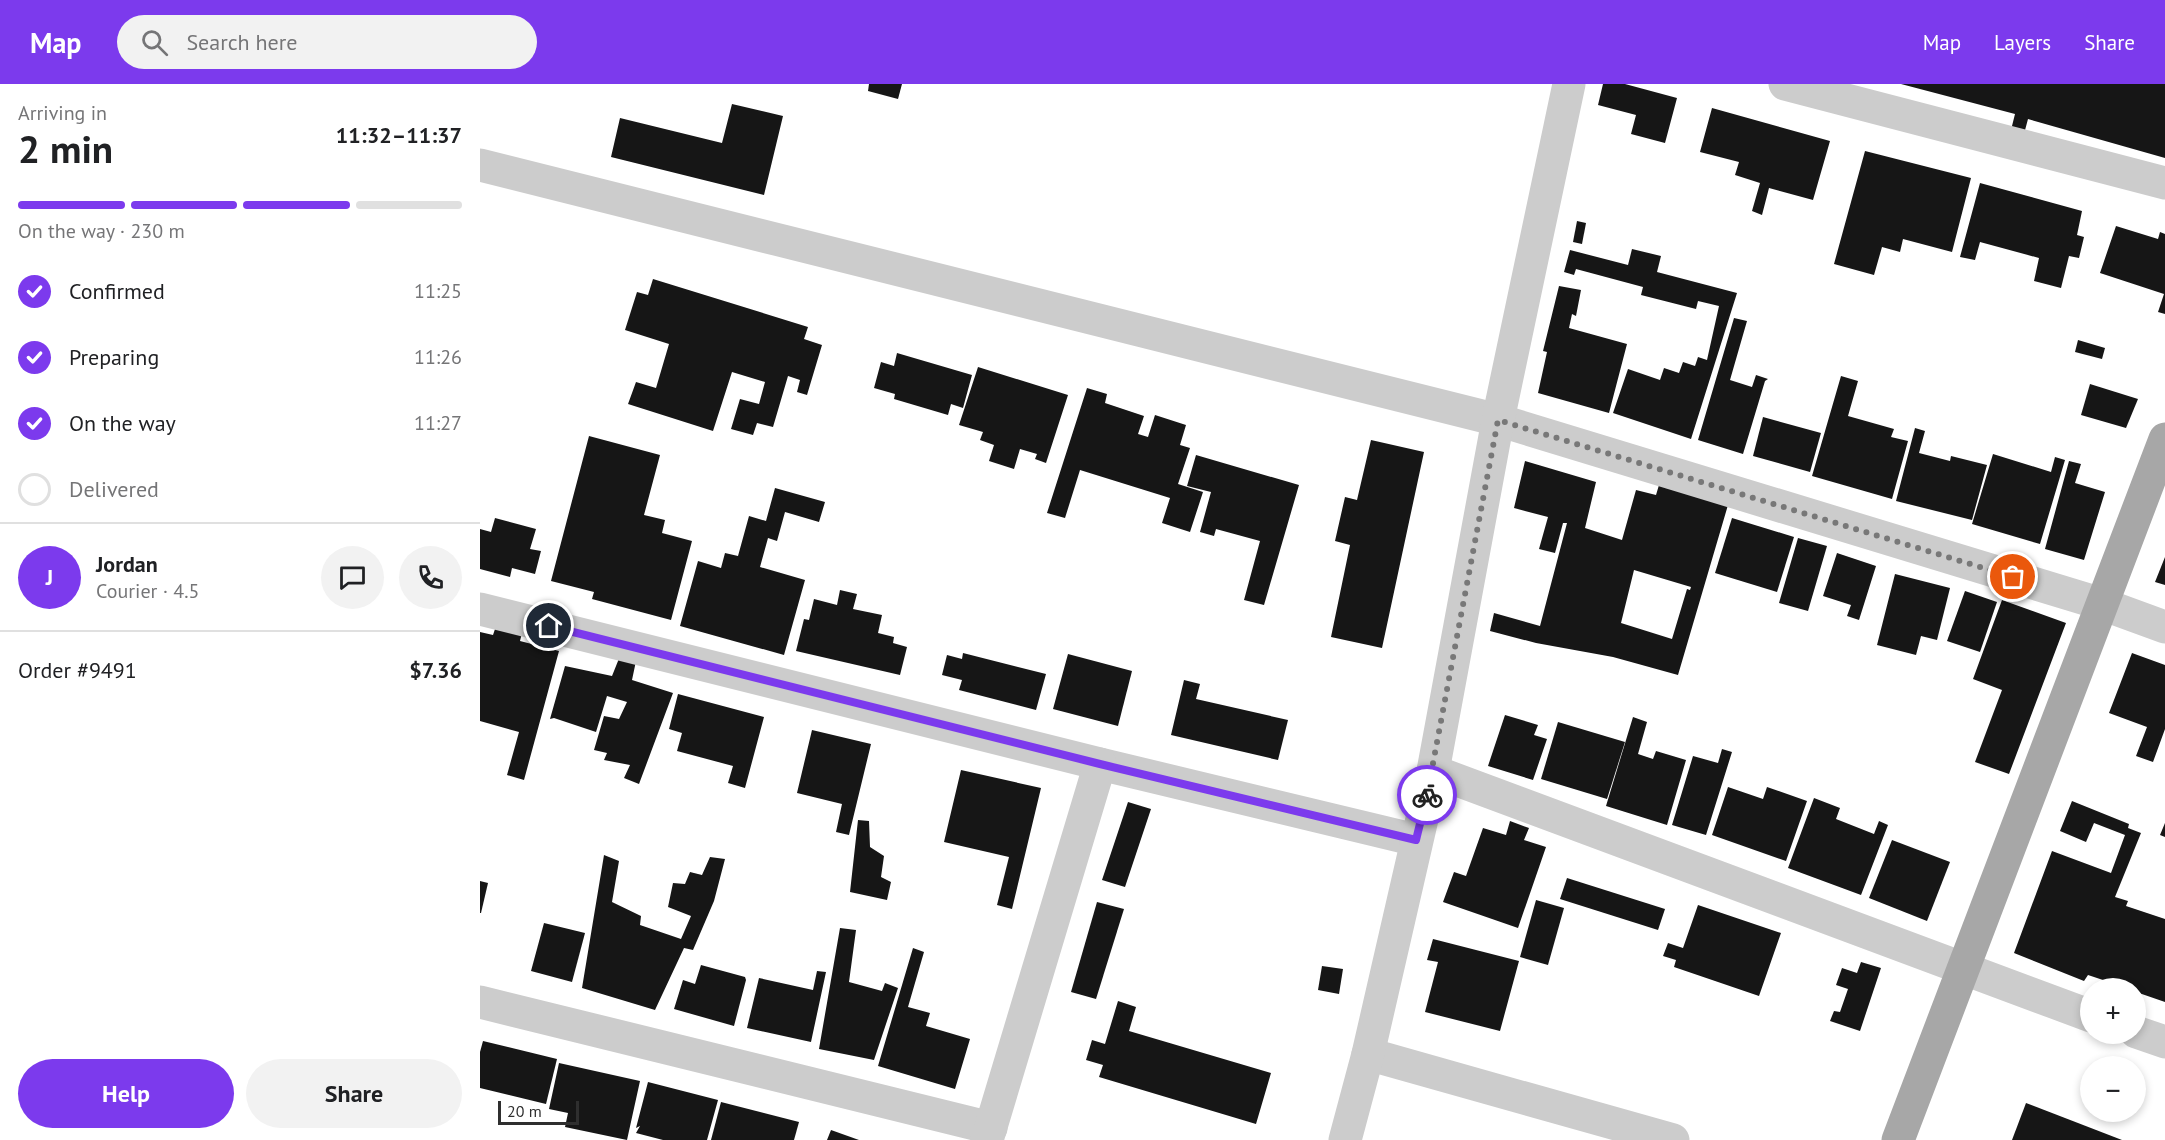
<!DOCTYPE html>
<meta charset="utf-8">
<style>
body{margin:0;font-family:"PT Sans",sans-serif;background:#f2f2f2;color:#202124;height:100vh;display:flex;flex-direction:column;font-size:22px;white-space:nowrap}
*{box-sizing:border-box;margin:0}
p{font-size:20px;color:#757577}
.icon{flex:none;width:33px;height:33px;fill:none;stroke:currentColor;stroke-width:2;stroke-linecap:round;stroke-linejoin:round}
.map{position:relative;flex:1;overflow:hidden}
.drawer{display:flex;flex-direction:column;background:#fff;width:480px}
.drawer>*{flex:none}
.controls{position:absolute;left:1600px;top:894px;display:grid;gap:12px}
.controls a{display:grid;place-items:center;width:66px;height:66px;border-radius:50%;background:#fff;box-shadow:0 3px 9px #0003;font-size:30px}
.scale{position:absolute;left:18px;bottom:15px;width:81px;box-sizing:border-box;padding-left:6px;border:3px solid #2f2f2f;border-top:0;font-size:16px;line-height:21px;white-space:nowrap;color:#2f2f2f;-webkit-text-stroke:4px #fff;paint-order:stroke}
.pin{position:absolute;display:grid;place-items:center;width:51px;height:51px;color:#fff;margin:-26px;border:3px solid #fff;border-radius:50%;box-shadow:0 2px 6px #0007}
.courier{position:absolute;display:grid;place-items:center;width:60px;height:60px;margin:-30px;border:4px solid #7c3aed;border-radius:50%;background:#fff;color:#222;box-shadow:0 2px 8px #0007}
.summary em{font-style:normal;font-weight:700}
.summary div{display:flex;flex-direction:column-reverse}
.summary{display:flex;align-items:center;justify-content:space-between;height:102px;padding:0 18px}
h1{font-size:39px;font-weight:700;line-height:45px}
.bar{display:grid;grid-template-columns:repeat(4,1fr);gap:9px 6px;align-content:center;height:72px;padding:0 18px}
.bar i{height:8px;border-radius:4px;background:#e0e0e0}
.bar .active{background:#7c3aed}
.bar p{grid-column:span 4}
.line{display:flex;align-items:center;gap:15px;padding:0 18px;border-top:2px solid #e0e0e0}
.line div{flex:1}
.round{display:grid;place-items:center;flex:none;width:63px;height:63px;border-radius:32px;background:#f2f2f2}
ol{padding:0 18px;list-style:none}
li{display:flex;align-items:center;gap:18px;height:66px}
li p{margin-inline-start:auto}
li .icon{padding:6px;border-radius:50%;background:#7c3aed;color:#fff;stroke-width:4}
li:last-child{color:#757577}
li i{width:33px;height:33px;border:3px solid #e0e0e0;border-radius:50%}
.cta{display:flex;gap:12px;margin-top:auto;padding:12px 18px}
.cta a{flex:1;height:69px;border-radius:36px;background:#7c3aed;color:#fff;font-size:24px;font-weight:700;line-height:69px;text-align:center}
.cta a+a{background:#f2f2f2;color:#202124}
header{display:flex;align-items:center;gap:36px;box-sizing:border-box;height:84px;padding:0 30px;background:#7c3aed;color:#fff}
header strong{font-size:28px}
nav{display:flex;gap:33px;margin-inline-start:auto;font-size:21px}
.search{width:420px;height:54px;background:#f2f2f2;display:flex;align-items:center;gap:15px;box-sizing:border-box;padding:0 21px;border-radius:33px;color:#757577;font-size:22px}
main{display:flex;flex:1;min-height:0}
.map>svg:first-child{display:block}
.building{fill:#161616;fill-rule:evenodd}
.lines{fill:none;stroke-linecap:round;stroke-linejoin:round}
.minor{stroke:#ccc;stroke-width:33}
.major{stroke:#a7a7a7;stroke-width:33}
.done{stroke:#787878;stroke-width:6;stroke-dasharray:0 10.8}
.route{stroke:#7c3aed;stroke-width:8}
</style>
<header>
<strong>Map</strong>
<div class="search"><svg class="icon" aria-label="search" viewBox="0 0 24 24"><circle cx="10" cy="10" r="6"/><path d="M15 15l6 6"/></svg>Search here</div>
<nav><a>Map</a><a>Layers</a><a>Share</a></nav>
</header>
<main>
<section class="drawer">
<div class="summary"><div><h1>2 min</h1><p>Arriving in</p></div><em>11:32–11:37</em></div>
<div class="bar"><i class="active"></i><i class="active"></i><i class="active"></i><i></i><p>On the way · 230 m</p></div>
<ol>
<li><svg class="icon" aria-label="check" viewBox="0 0 24 24"><path d="M5 12l5 5 9-10"/></svg>Confirmed<p>11:25</p></li>
<li><svg class="icon" aria-label="check" viewBox="0 0 24 24"><path d="M5 12l5 5 9-10"/></svg>Preparing<p>11:26</p></li>
<li><svg class="icon" aria-label="check" viewBox="0 0 24 24"><path d="M5 12l5 5 9-10"/></svg>On the way<p>11:27</p></li>
<li><i></i>Delivered</li>
</ol>
<div class="line" style="height:108px"><b class="round" style="background:#7c3aed;color:#fff">J</b><div><b>Jordan</b><p>Courier · 4.5</p></div><a class="round"><svg class="icon" aria-label="chat" viewBox="0 0 24 24"><path d="M4 5h16v11H9l-5 4z"/></svg></a><a class="round"><svg class="icon" aria-label="phone" viewBox="0 0 24 24"><path d="M5 4h4l2 5-3 2q2 4 5 5l2-3 5 2v4C11 20 4 13 5 4z"/></svg></a></div>
<div class="line" style="height:78px"><div>Order #9491</div><b>$7.36</b></div>
<div class="cta"><a>Help</a><a>Share</a></div>
</section>
<div class="map">
<svg width="1685" height="1056" viewBox="0 0 1685 1056">
<rect width="100%" height="100%" fill="#fff"/>
<g class="building">
<path d="M389 0H422L418 15 388 7Z"/>
<path d="M1123 0H1145L1197 14 1185 59 1151 50 1156 31 1118 21Z"/>
<path d="M1421 0H1685V74L1548 35 1544 50 1531 46 1535 30Z"/>
<path d="M252 20 303 32 284 111 131 73 140 34 242 59Z"/>
<path d="M1232 24 1350 57 1333 116 1289 104 1282 131 1272 127 1280 99 1255 91 1259 78 1220 68Z"/>
<path d="M1385 67 1491 94 1472 168 1423 155 1420 168 1402 163 1394 191 1354 180Z"/>
<path d="M1500 99 1602 127 1597 151 1604 153 1599 174 1589 172 1581 204 1554 197 1559 174 1500 158 1495 176 1480 173Z"/>
<path d="M1097 137 1106 139 1102 160 1093 158Z"/>
<path d="M1636 142 1678 155 1680 148 1685 150V230L1678 228 1684 210 1620 189Z"/>
<path d="M1152 165 1181 172 1177 188 1257 209 1211 355 1133 329 1148 285 1180 296 1184 284 1199 289 1203 278 1215 282 1218 273 1227 276 1239 222 1218 217 1216 225 1161 211 1163 203 1096 185 1094 191 1084 188 1090 166 1148 181Z"/>
<path d="M173 195 328 243 324 255 342 261 327 311 317 308 320 296 308 292 293 343 277 339 273 351 251 345 260 315 279 320 285 298 252 288 233 347 148 320 156 298 176 304 189 260 145 246 157 208 168 211Z"/>
<path d="M1079 202 1101 206 1096 232 1092 230 1089 244 1147 260 1129 329 1058 309 1067 268 1063 267Z"/>
<path d="M1254 234 1267 237 1250 296 1272 303 1276 291 1288 295 1285 297 1263 370 1218 356Z"/>
<path d="M1598 256 1625 264 1622 275 1595 268Z"/>
<path d="M417 269 492 291 483 324 471 320 468 331 414 315 415 310 394 304 401 278 414 282Z"/>
<path d="M498 283 588 311 566 379 555 375 557 370 540 365 534 385 509 377 514 361 500 356 503 348 479 341Z"/>
<path d="M1361 292 1378 297 1368 332 1414 345 1411 353 1428 357 1412 415 1332 392Z"/>
<path d="M1610 300 1658 315 1646 344 1601 331Z"/>
<path d="M607 304 627 310 625 319 664 332 658 350 668 353 675 331 706 341 700 361 710 364 698 400 723 408 710 448 682 439 690 414 600 386 585 434 567 429Z"/>
<path d="M1283 333 1341 349 1330 388 1273 372Z"/>
<path d="M1435 344 1445 347 1439 369 1470 377 1471 372 1507 381 1492 436 1416 417Z"/>
<path d="M109 352 180 371 164 431 185 436 182 449 212 457 191 536 112 515 114 508 71 497Z"/>
<path d="M891 356 944 368 902 564 851 553 870 461 855 457 865 413 877 416Z"/>
<path d="M1513 370 1571 388 1575 373 1585 376 1560 460 1492 440Z"/>
<path d="M716 371 819 401 784 521 764 516 780 457 736 445 734 452 720 448 731 408 707 402Z"/>
<path d="M1045 377 1116 398 1105 444 1142 456 1156 406 1176 411 1179 401 1248 421 1198 591 1133 573 1056 559 1010 547 1014 529 1060 542 1087 439H1083L1075 469 1059 465 1068 433 1034 424ZM1154 486 1211 503 1210 506 1207 505 1192 555 1141 539Z"/>
<path d="M1589 377 1601 380 1595 399 1625 408 1604 476 1565 465Z"/>
<path d="M295 404 345 418 339 438 305 428 297 457 288 454 280 483 325 496 304 571 200 542 218 477 241 484 245 469 258 472 269 432 286 437Z"/>
<path d="M15 434 56 445 50 465 61 467 55 490 32 484 30 493 0 485V445L11 448Z"/>
<path d="M1252 434 1314 453 1297 508 1235 489Z"/>
<path d="M1318 454 1347 462 1328 527 1299 519Z"/>
<path d="M1357 469 1396 482 1379 536 1367 532 1371 521 1343 512Z"/>
<path d="M1685 473V501L1675 498Z"/>
<path d="M1415 490 1470 504 1457 556 1441 552 1436 571 1397 561Z"/>
<path d="M360 506 377 510 373 525 402 531 398 549 414 553 413 559 427 563 420 591 316 567 324 535 329 536 334 515 357 521Z"/>
<path d="M1485 507 1517 518 1500 568 1467 557Z"/>
<path d="M1522 516 1586 539 1529 690 1495 678 1522 606 1493 595Z"/>
<path d="M17 539 43 545 40 557 79 567 44 696 27 691 39 648 0 637V548L13 551Z"/>
<path d="M483 569 566 590 556 626 479 606 482 596 462 591 467 571 482 575Z"/>
<path d="M1652 569 1685 581V645L1673 678 1656 672 1667 643 1629 629Z"/>
<path d="M588 570 652 587 638 642 573 625Z"/>
<path d="M140 572 156 577 152 596 193 609 159 700 144 694 150 681 124 676 127 669 114 666 124 632 139 635 147 618 127 612 116 648 74 634 70 635 85 582 132 592Z"/>
<path d="M704 596 720 600 716 615 808 636 798 676 691 651Z"/>
<path d="M198 610 284 633 265 704 248 699 253 682 197 667 202 649 189 645Z"/>
<path d="M1025 631 1058 641 1054 651 1067 655 1053 696 1008 682Z"/>
<path d="M1153 633 1167 638 1158 670 1173 675 1176 667 1206 676 1187 741 1126 722Z"/>
<path d="M1078 638 1145 658 1127 715 1061 695Z"/>
<path d="M332 646 391 660 369 751 356 748 362 720 317 709Z"/>
<path d="M1242 665 1252 668 1226 751 1192 741 1213 672 1238 679Z"/>
<path d="M481 686 561 704 532 825 517 821 529 773 464 758Z"/>
<path d="M1248 703 1283 715 1287 703 1327 717 1306 777 1232 751Z"/>
<path d="M1334 714 1360 724 1356 735 1394 750 1399 737 1408 741 1381 811 1308 784Z"/>
<path d="M1592 717 1649 740 1648 744 1661 749 1635 813 1648 817 1646 822 1685 835V918L1656 908V904H1647L1608 891 1604 897 1534 869 1572 767 1631 789 1645 751 1614 739 1606 758 1580 747Z"/>
<path d="M648 718 671 725 645 803 622 796Z"/>
<path d="M378 736 389 737 390 763 404 772 401 793 411 798 407 816 370 808Z"/>
<path d="M1030 737 1049 744 1044 756 1066 763 1038 844 963 818 974 788 986 792 1003 744 1026 751Z"/>
<path d="M1685 739V753L1680 751Z"/>
<path d="M1412 756 1470 778 1447 837 1389 814Z"/>
<path d="M124 771 139 777 132 818 161 832 160 841 201 855 211 832 188 823 193 799 205 800 210 788 222 791 230 773 245 775 234 817 213 866 204 864 175 926 102 904Z"/>
<path d="M1087 794 1185 825 1178 846 1080 815Z"/>
<path d="M0 797 8 799 1 829H0Z"/>
<path d="M1056 816 1084 824 1068 881 1040 873Z"/>
<path d="M617 818 644 825 616 915 591 908Z"/>
<path d="M1218 821 1301 849 1279 912 1194 883 1196 876 1183 872 1188 859 1203 864Z"/>
<path d="M64 839 105 849 92 898 51 887Z"/>
<path d="M360 844 376 846 369 898 402 907 405 899 418 904 394 976 339 965Z"/>
<path d="M953 855 1039 877 1020 947 945 928 958 878 947 876Z"/>
<path d="M433 864 444 868 428 923 450 929 446 942 490 955 475 1005 398 982Z"/>
<path d="M1381 878 1401 884 1380 947 1350 937 1354 927 1360 928 1368 905 1356 901 1362 884 1377 889Z"/>
<path d="M221 881 265 893 266 896 254 942 194 925 203 896 215 900Z"/>
<path d="M842 882 863 885 859 910 838 906Z"/>
<path d="M337 887 346 888 331 958 267 944 279 894 333 906Z"/>
<path d="M638 917 656 923 649 947 791 989 776 1040 619 993 623 981 606 976 612 956 625 960Z"/>
<path d="M3 957 77 975 66 1020 0 1004V968Z"/>
<path d="M79 979 160 997 147 1056 85 1043 88 1029 69 1025Z"/>
<path d="M168 998 238 1016 227 1056H183L156 1049 160 1042 156 1044Z"/>
<path d="M241 1018 319 1038 314 1056H231Z"/>
<path d="M1546 1019 1642 1056H1532Z"/>
<path d="M351 1046 379 1056H347Z"/>
</g>
<g class="lines">
<g class="minor">
<path d="M1305 0 1685 99"/>
<path d="M0 81 1018 336 1622 520 1685 543"/>
<path d="M0 525 620 680 936 756"/>
<path d="M953 687 1611 932"/>
<path d="M0 918 511 1044"/>
<path d="M1656 948 1685 958"/>
<path d="M888 970 1193 1056"/>
<path d="M507 1056 620 680"/>
<path d="M865 1056 888 970 953 687 1018 336 1089 0"/>
</g>
<path class="major" d="M1418 1056 1685 355"/>
</g>
<g class="lines">
<path class="done" d="M947 711 1018 336 1533 493"/>
<path class="route" d="M69 542 620 680 936 756 947 711"/>
</g>
</svg>
<div class="controls">
<a>+</a>
<a>−</a>
</div>
<div class="scale">20 m</div>
<div class="pin" style="left:1533px;top:493px;background:#ea580c"><svg class="icon" aria-label="bag" viewBox="0 0 24 24"><path d="M5 8h14l-1 12H6zM9 8a3 3 0 0 1 6 0"/></svg></div>
<div class="pin" style="left:69px;top:542px;background:#1f2937"><svg class="icon" aria-label="home" viewBox="0 0 24 24"><path d="M3 11l9-7 9 7M6 9v11h12V9"/></svg></div>
<div class="courier" style="left:947px;top:711px"><svg class="icon" aria-label="bike" viewBox="0 0 24 24"><circle cx="6" cy="16" r="4"/><circle cx="18" cy="16" r="4"/><path d="M6 16l4-8h5l3 8M10 8l3 8H6M13 5h3"/></svg></div>
</div>
</main>
